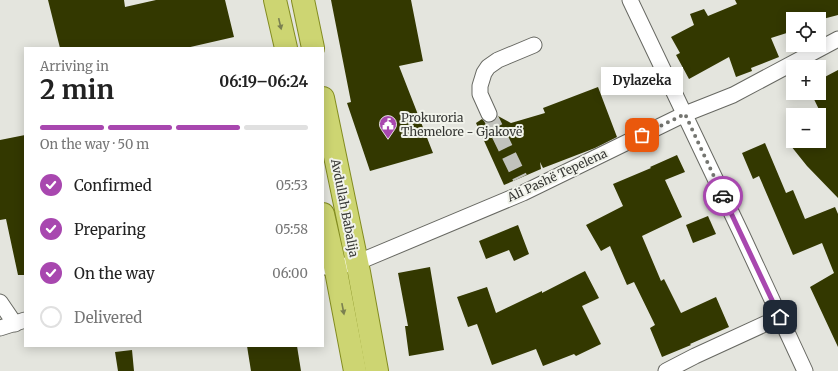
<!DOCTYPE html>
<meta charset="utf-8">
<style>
body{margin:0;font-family:Merriweather,serif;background:#f6f6f6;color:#222;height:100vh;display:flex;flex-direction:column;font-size:15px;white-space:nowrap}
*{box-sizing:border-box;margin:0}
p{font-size:13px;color:#767676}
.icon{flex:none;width:22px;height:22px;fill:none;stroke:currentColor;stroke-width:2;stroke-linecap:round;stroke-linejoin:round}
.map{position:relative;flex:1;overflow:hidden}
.panel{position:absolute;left:24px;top:47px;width:300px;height:300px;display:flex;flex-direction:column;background:#fff;border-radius:0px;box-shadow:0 2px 10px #0003}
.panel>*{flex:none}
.tools{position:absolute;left:786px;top:12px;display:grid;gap:8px}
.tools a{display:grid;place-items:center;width:40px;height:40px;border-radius:0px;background:#fff;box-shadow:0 2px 10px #0003;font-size:20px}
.pin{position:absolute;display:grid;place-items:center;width:34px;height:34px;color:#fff;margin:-17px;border-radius:8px;box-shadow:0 2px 6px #0006}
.courier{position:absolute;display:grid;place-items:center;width:40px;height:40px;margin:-20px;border:3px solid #a847af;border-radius:50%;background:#fff;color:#222;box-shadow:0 1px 5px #0007}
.bubble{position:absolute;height:28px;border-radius:0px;background:#fff;box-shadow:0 2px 10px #0003;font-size:13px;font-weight:700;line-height:28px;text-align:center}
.overview em{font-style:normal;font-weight:700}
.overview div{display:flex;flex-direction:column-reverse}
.overview{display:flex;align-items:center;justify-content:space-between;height:68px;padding:0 16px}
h1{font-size:26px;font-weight:700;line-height:30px}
.bar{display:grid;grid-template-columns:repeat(4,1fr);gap:6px 4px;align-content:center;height:48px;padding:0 16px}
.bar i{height:5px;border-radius:3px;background:#e0e0e0}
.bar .selected{background:#a847af}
.bar p{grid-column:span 4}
ol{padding:0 16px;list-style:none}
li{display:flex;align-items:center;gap:12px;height:44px}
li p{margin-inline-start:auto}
li .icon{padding:4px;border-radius:50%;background:#a847af;color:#fff;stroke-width:4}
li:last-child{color:#767676}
li i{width:22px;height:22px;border:2px solid #e0e0e0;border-radius:50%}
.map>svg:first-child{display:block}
.building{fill:#333800}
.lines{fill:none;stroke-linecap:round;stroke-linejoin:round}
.minor-tunnel{stroke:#c1c2bc;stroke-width:15;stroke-dasharray:15 8;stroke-linecap:butt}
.minor-casing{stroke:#676862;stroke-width:17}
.primary-casing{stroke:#838c20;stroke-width:24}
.minor{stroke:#fff;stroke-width:15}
.primary{stroke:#cdd572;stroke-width:22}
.oneway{fill:#7a7f50}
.done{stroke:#747570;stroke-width:4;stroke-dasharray:0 7.2}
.route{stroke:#a847af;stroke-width:5}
.labels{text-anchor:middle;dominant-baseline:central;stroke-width:4;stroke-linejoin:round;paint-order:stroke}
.poi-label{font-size:12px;fill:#373835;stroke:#f1f3eb;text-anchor:start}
.street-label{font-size:12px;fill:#373835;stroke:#f1f3eb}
</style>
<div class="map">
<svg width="838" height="371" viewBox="0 0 838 371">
<rect width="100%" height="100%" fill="#e4e5de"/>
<g class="building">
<path d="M48 0H124L125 7 156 0H225L234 37 186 48H60Z"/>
<path d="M331 0H411L423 61 399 66 433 153 370 171 347 103 351 102Z"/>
<path d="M735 0H838V15L819 20V19H793V31L771 38 779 57 751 68 752 71 736 77 729 57 689 79 676 55 680 53 671 37 694 25 690 14 704 9 708 16 737 4Z"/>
<path d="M838 70V198L807 166 787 141H819V129L826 124 811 93H819V80Z"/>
<path d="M598 87 617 137 595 148 543 168 540 162 541 169 504 185 476 123 482 119 484 121 488 123 492 122 496 120 498 116 511 123 545 113 543 108Z"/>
<path d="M25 135V275H18L6 219 0 220V140Z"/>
<path d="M765 143 786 193 793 190 805 219 835 207 838 214V347L810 287 834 273 822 243 793 255 759 176 753 179 742 153Z"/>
<path d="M677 155 685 172 665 180 682 217 642 236 661 281 664 279 681 313 716 297 729 327 690 344 691 345 662 357 650 328 655 325 634 282 627 285 610 246 601 251 586 225 623 206 613 184 651 168 650 167Z"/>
<path d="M708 216 716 234 693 243 686 225Z"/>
<path d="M518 225 529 254 514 261 509 250 486 259 479 241Z"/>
<path d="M430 267 444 350 409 356 405 326H408L398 273Z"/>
<path d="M585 271 599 298 582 306 601 344 576 356 574 354 543 366 536 349 492 365 477 324 468 327 457 297 487 287 496 313 542 291V293Z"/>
<path d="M247 346H297L301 371H251Z"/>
<path d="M132 350 134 371H118L115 352Z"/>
</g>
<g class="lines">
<path class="minor-tunnel" d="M489 114 520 178"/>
<g class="minor-casing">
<g id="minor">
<path d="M630 0 742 235 805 371"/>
<path d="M489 114 480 94V86L484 73 488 67 498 60 534 45"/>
<path d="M323 267H335L356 263 523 193 685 114 733 95 838 39"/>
<path d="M0 302 15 324"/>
<path d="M0 328 25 320"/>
<path d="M666 371 695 356 780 317"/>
</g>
</g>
<g class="primary-casing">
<g id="primary">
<path d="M275 0 286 48"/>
<path d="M303 0 313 48"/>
<path d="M323 98 359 272 377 371"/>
<path d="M323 214 336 271 355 371"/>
</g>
</g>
<use href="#minor" class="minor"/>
<use href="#primary" class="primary"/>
</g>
<defs><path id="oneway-solid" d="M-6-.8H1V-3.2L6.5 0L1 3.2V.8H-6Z"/></defs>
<g class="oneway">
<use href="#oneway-solid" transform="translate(280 24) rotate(77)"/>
<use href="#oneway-solid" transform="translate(343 309) rotate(79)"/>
</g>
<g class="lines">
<path class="done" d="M642 135 685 114 723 196"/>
<path class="route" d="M723 196 780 317"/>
</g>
<defs>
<g id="civic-pin" transform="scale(0.9)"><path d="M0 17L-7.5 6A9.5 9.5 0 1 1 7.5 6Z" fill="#a847af" stroke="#f1f3eb"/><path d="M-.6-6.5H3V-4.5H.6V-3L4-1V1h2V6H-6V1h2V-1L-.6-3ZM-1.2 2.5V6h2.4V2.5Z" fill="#fff"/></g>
</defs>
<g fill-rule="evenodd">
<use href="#civic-pin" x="388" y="124"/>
</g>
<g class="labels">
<g class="poi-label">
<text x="401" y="117">Prokuroria<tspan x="401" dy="14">Themelore - Gjakovë</tspan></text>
</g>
<g class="street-label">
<text transform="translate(557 175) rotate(-25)">Ali Pashë Tepelena</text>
<text transform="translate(345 208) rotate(79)">Avdullah Babalija</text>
</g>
</g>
</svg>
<div class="tools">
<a><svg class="icon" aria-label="locate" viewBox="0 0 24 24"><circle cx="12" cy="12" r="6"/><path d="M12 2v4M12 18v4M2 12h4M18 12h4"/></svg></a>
<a>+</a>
<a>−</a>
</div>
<div class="pin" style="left:642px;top:135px;background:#ea580c"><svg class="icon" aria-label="bag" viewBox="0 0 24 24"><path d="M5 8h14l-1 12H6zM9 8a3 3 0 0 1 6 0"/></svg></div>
<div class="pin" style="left:780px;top:317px;background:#1f2937"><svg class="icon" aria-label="home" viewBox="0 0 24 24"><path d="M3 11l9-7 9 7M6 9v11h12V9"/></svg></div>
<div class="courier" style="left:723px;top:196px"><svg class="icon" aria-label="car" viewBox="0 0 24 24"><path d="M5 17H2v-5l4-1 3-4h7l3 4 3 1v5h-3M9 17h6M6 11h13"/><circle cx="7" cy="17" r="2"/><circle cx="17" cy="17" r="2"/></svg></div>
<div class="bubble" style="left:601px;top:67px;width:82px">Dylazeka</div>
<section class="panel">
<div class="overview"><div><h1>2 min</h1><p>Arriving in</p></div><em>06:19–06:24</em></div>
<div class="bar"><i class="selected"></i><i class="selected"></i><i class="selected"></i><i></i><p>On the way · 50 m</p></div>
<ol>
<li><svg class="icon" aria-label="check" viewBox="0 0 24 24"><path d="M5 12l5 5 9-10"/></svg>Confirmed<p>05:53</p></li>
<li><svg class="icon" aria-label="check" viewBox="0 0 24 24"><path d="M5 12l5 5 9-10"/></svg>Preparing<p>05:58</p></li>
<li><svg class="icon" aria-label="check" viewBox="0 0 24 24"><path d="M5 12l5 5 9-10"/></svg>On the way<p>06:00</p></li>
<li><i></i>Delivered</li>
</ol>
</section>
</div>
